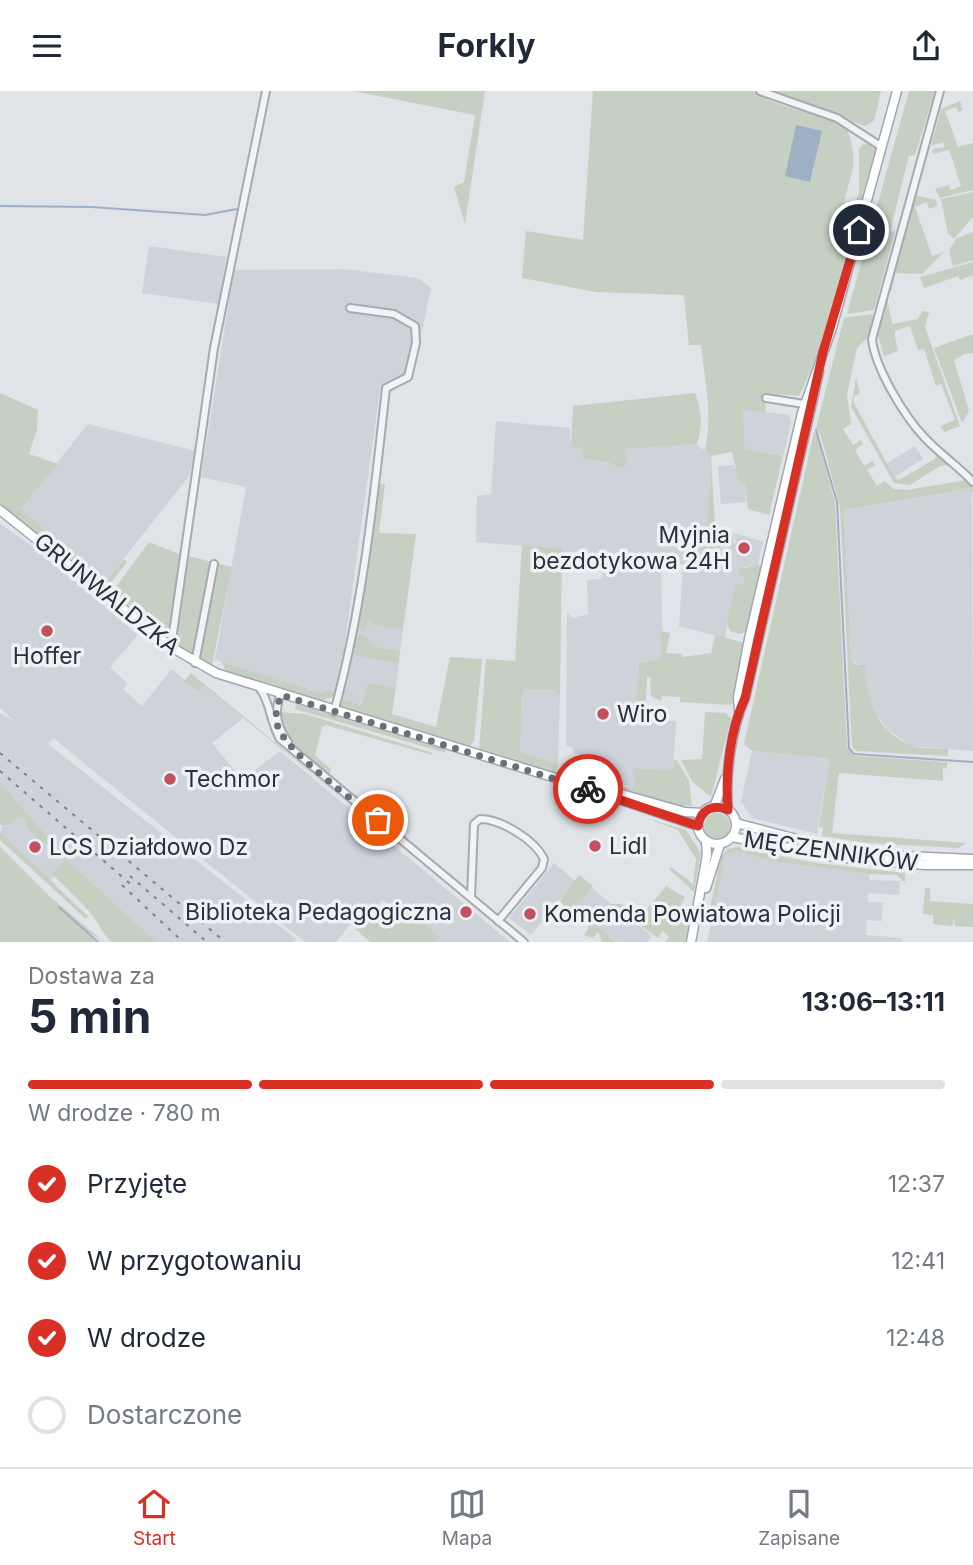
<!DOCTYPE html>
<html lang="pl">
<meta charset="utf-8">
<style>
body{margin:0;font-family:Inter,sans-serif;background:#f6f6f7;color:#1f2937;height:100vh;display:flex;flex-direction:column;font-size:26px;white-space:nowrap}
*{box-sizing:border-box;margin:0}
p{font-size:23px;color:#747a83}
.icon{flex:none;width:38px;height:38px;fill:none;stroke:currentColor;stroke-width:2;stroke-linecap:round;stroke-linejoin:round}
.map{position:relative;height:851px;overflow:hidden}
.sheet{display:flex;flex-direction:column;background:#fff;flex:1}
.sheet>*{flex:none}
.pin{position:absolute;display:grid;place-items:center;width:60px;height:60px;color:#fff;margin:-30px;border:4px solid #fff;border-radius:50%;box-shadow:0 2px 7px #0007}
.courier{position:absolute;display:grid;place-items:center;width:70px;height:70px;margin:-35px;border:5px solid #d93025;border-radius:50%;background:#fff;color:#222;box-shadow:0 2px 9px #0007}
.overview em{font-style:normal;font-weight:700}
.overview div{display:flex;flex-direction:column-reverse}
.overview{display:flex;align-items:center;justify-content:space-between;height:119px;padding:0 28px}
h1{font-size:46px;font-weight:700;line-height:52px}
.bar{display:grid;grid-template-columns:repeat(4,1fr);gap:10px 7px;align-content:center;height:84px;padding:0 28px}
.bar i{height:9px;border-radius:5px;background:#e0e1e3}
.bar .active{background:#d93025}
.bar p{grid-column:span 4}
ol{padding:0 28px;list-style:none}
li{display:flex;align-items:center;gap:21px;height:77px}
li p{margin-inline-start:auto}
li .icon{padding:7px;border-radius:50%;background:#d93025;color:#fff;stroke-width:4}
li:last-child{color:#747a83}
li i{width:38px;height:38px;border:4px solid #e0e1e3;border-radius:50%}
header{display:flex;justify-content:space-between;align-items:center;height:91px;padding:0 28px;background:#fff;font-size:32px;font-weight:700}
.tabs{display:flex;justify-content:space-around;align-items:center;height:98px;border-top:2px solid #e0e1e3;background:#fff;font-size:19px;color:#747a83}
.tabs a{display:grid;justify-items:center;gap:4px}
.tabs .active{color:#d93025}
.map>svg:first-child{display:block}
.built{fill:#ced2d9}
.green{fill:#c5d0c2}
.water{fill:#9eb0c4}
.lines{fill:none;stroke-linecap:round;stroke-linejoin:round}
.stream{stroke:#9eb0c4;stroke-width:2}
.minor-casing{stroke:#a6aab1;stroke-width:10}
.major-casing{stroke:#a0a7b2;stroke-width:11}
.minor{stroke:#f2f3f6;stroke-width:6}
.major{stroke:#fff;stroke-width:8}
.rail{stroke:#7b828f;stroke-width:2;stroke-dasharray:3.5 7;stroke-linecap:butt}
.done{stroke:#6a6f78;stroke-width:7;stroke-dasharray:0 12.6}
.route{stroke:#d93025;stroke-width:9}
.poi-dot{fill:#c15060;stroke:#eff2f5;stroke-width:2.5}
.labels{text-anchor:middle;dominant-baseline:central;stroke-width:7;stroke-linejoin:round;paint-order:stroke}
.poi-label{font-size:23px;fill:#2a313d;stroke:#eff2f5;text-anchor:start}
.street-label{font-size:23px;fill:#2a313d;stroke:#eff2f5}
</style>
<header><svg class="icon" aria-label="menu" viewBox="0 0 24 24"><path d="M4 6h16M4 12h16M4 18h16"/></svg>Forkly<svg class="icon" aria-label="share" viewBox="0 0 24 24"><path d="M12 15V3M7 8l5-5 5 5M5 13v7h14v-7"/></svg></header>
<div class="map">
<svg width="973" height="851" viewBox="0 0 973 851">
<rect width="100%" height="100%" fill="#e0e3e7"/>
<g class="built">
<path d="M149 155 226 166 219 213 142 202Z"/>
<path d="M343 178 418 187 431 197 412 288 397 295 392 301 380 299 338 601 328 599 320 602 215 569 246 396 201 386 234 179Z"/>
<path d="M743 318 789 324 791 332 783 365 745 358Z"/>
<path d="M496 330 570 337 571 356 582 357 583 368 599 371 611 372 626 358 697 353 711 365 708 428 699 471H703L708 458 724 457 736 452 733 442 763 450 758 474 744 476 742 495 735 494 725 547 679 535 683 473H668L661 477 663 568 639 572 637 628 676 630 673 679 635 677 634 697 601 687 604 671 573 662V657L566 654 567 522 573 527 588 523 587 489 602 488 604 473H581L582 460 562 462 561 458 476 451 477 405 491 403Z"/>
<path d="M88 333 196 360 189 385 106 490 20 418Z"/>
<path d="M915 355 923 368 894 386 886 373Z"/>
<path d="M733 374 745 393 746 411 721 413 718 375Z"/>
<path d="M972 397 973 660 911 655 888 639 873 619 864 597 865 577 851 570 844 419Z"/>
<path d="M0 433 39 460 138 544 110 576 127 592 123 598 142 615 172 578 198 601 204 595 243 627 212 652 239 685 245 679 250 683 280 660 510 851H434L438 845 429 837 411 823 406 828 383 809 362 826 358 824 336 851H305L53 647 48 653 296 848 294 851H156L135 834 74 776 0 691V622L14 630 0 617Z"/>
<path d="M368 528 376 535 403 539 400 560 373 555 354 545 355 537Z"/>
<path d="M351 564 399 573 396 596 368 592 360 614 342 608Z"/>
<path d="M523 598 556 599 560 604 558 673 520 661Z"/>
<path d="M752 660 830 667 817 743 752 727 741 710Z"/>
<path d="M21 725 29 732 25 736 66 771 49 791 0 742 2 734Z"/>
<path d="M735 760 771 770 869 783V789L900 790 899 804 868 802V811L883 812 882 823V830L867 829 866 844 902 847V851H707L725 764Z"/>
<path d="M554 772 575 790 531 844 509 827Z"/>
<path d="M591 796 624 824 627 821 635 828 634 831 652 845 647 851H617L575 816Z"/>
</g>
<g class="green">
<path d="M353 0H485L465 133 454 96 464 91 475 24Z"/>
<path d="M593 0H753C781 19 817 20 847 37 860 78 851 76 844 113 843 121 844 128 842 135L852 139C838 194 825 254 799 305L764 302 766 321 743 319 745 358 783 365 769 424 748 418 745 393H739L732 361 711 365 715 436 732 442 735 458 731 455 708 458 702 471 699 472 708 428 711 365 705 359C713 324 705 290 701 254H689L684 204 596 201 522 187 526 140 583 149Z"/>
<path d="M767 0H881L874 30 865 35Z"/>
<path d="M909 0H935L915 64 909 65 890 140 895 141 874 219 847 223Z"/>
<path d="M960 10 963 19 958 21 956 16 945 20 958 56 973 52V99L940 107 935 98 949 94 951 99 961 95 949 58 956 57 933 63 932 58 945 56 943 51 931 55 941 18Z"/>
<path d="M874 52 877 54 854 133 849 131 859 101V58L863 53Z"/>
<path d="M973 101V126L954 148 948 142 941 108Z"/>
<path d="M914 104 936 109 937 115 929 118 927 111 915 116 932 165 944 161 922 183 895 182 891 201 888 197Z"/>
<path d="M973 141V169L953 175 949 159 957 147Z"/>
<path d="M973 171V184L960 189 958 185 924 197 920 186Z"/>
<path d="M887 208 898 260 884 265 877 242Z"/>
<path d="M922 220 929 221 925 236 960 335 944 341 940 335 955 329 941 293 936 295 924 258 918 259 910 235 895 240V247L892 233 918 228Z"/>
<path d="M873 223 869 245 857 257 847 303 851 333 843 338 853 354 861 349 863 353 855 359 864 375 873 370 875 374 867 379 877 395 885 390 894 398 907 399 972 388 973 402 971 397 844 419 851 570 856 574H865C865 606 876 640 910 654 920 658 937 657 948 658V665L857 660 852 656 840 417 821 345 816 337 844 227Z"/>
<path d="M973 243V262L964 263 954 269 969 320 962 332 934 257Z"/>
<path d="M856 287 860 302 854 306V312L894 386 899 389 935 368 937 359 953 374 940 375 910 394 894 392 851 316Z"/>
<path d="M0 302 38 319 37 339 29 363 58 373 20 418 106 490 124 468 127 471 109 494H101L0 414Z"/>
<path d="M695 302C702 321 703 334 697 353L626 358V374L618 377 611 372 583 368 582 357 571 356 573 315Z"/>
<path d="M814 341 817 343 835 412 847 656 855 665 947 671V677L943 678V690L839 682 832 742 966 752 959 757 868 752 822 745 823 737 819 736 830 667 752 660 744 653Z"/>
<path d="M379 393H385L379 442 416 443 403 539 376 535 368 528 365 539 355 537Z"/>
<path d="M149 451 184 465 170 550C159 541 150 531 140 521 132 513 118 511 113 500Z"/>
<path d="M522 454 562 458 560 604 556 599 523 598 520 661 558 673 555 682 479 660 486 568 515 570Z"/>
<path d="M188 465 212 471 194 564 176 552Z"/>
<path d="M216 472 232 476 212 574 198 566Z"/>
<path d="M758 474 764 475 749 540 740 543 730 540 727 533 735 493 742 494 744 486 738 484 740 478Z"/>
<path d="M661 540 670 542 666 562 682 563 683 566 711 562 715 544 745 552 734 611 730 614 680 611V606L662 605 661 610 651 605 650 586H647L645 628H636L639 572 662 568Z"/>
<path d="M357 543 365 544 373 555 400 560 399 573 352 564Z"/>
<path d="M450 566 482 568 474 650 468 657 340 617 342 608 361 614 368 592 396 596 392 623 436 636Z"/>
<path d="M222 571 320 602 328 599 338 601 337 604 322 610 226 581Z"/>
<path d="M191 582 354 717 204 595 199 601 184 590Z"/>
<path d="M296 613 444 658 446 662 295 618Z"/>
<path d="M279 621 305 623 433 662 432 664 326 634 322 636 315 665 331 678 329 685 285 645Z"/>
<path d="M705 621 726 622 731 628 711 706 692 690 681 669 702 668Z"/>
<path d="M674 669H677L689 690 692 715 684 714 683 718 617 695 634 697V677L673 679Z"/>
<path d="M0 691 74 776 156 851H112C101 842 98 829 88 819 77 807 63 794 52 783L65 770 25 736 28 731 21 725 8 734H0Z"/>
<circle cx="717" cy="735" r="13"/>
<path d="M646 727 686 739 701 762 694 801 669 778 671 776 693 793 696 768 678 739Z"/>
<path d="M0 742 88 825 86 828 0 749Z"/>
<path d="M0 756 48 804 104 851 79 835 59 815 96 851H0Z"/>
<path d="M738 756 816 772 905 782V792L897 784 869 783 771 770 735 760 725 764 712 831 707 830 721 766 728 758Z"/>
<path d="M579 784 593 795 575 816 616 851H602L598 841 593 847 584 844 589 836 559 811Z"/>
<path d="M666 795 685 806 678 820 691 813 687 851H665L669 846 663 840 658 847 634 830 635 828 627 822 625 824 611 813H621L643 823Z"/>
<path d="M925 797H930V810L973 813V836L955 835 954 826 952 835 933 833V824L923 823Z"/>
<path d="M387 813 406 828 411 822 439 845 434 851H370L356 838Z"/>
</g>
<path class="water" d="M796 34 822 40 810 91 785 85Z"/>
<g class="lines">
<g class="stream">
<path d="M0 115 92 116 205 124 237 118"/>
<path d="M816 339 837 411 849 657 854 663 973 671"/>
<path d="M59 816 98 851"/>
</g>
<g class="minor-casing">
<g id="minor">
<path d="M760 0 837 27 882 56"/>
<path d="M940 0 872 248C875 277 904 325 925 347 940 363 958 375 973 391"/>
<path d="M766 307 810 314"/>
<path d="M171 556 214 257 266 0"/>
<path d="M195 572 214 473"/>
<path d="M260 598C271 612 270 632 280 648L524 851"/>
<path d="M280 604C274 623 277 636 288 651"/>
<path d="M334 621C363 516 374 405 386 297L408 286 416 252 415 235 394 223 350 217"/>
<path d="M471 806 474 733 480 728C501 728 535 749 544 768L542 777 498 830"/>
</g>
</g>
<g class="major-casing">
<g id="major">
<path d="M0 419 171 556 216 582 562 689 698 735"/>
<path d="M739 620 738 606 749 548 802 322 832 237 897 0"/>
<path d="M611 700 685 721 703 722"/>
<circle cx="717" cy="734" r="19"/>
<path d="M714 716 725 688"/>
<path d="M728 719C725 684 731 639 745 607L819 281"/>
<path d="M736 732 827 756 882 764 973 768"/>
<path d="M732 746 836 766 925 774H973"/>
<path d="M706 797 720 753"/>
<path d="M691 851 707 764 706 750"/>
</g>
</g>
<use href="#minor" class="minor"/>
<use href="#major" class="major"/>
<g class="rail">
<path d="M0 662 225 851"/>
<path d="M0 680 134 796"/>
<path d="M130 785 207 851"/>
<path d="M122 794 183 851"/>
</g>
</g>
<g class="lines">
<path class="done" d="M378 729C354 709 289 664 278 636 274 626 277 615 281 604L588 698"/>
<path class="route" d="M588 698 698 735C700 719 713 712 728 719 725 684 730 639 745 607L823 261 859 139"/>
</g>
<g class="poi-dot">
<circle cx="744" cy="457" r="7"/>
<circle cx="47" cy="540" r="7"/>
<circle cx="603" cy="623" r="7"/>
<circle cx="170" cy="688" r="7"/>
<circle cx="595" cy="755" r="7"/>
<circle cx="35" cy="756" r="7"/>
<circle cx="466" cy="821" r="7"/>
<circle cx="530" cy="823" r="7"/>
</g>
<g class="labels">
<g class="poi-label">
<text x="730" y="444" text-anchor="end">Myjnia<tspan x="730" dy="26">bezdotykowa 24H</tspan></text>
<text x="47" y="565" text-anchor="middle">Hoffer</text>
<text x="617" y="623">Wiro</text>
<text x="184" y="688">Techmor</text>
<text x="609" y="755">Lidl</text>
<text x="49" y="756">LCS Działdowo Dz</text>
<text x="452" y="821" text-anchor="end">Biblioteka Pedagogiczna</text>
<text x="544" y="823">Komenda Powiatowa Policji</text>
</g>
<g class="street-label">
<text transform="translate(107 503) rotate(39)">GRUNWALDZKA</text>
<text transform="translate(831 760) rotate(8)">MĘCZENNIKÓW</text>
</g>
</g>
</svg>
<div class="pin" style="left:378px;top:729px;background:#ea580c"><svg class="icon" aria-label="bag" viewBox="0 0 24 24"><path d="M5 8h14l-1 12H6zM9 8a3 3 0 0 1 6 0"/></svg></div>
<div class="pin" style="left:859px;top:139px;background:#1f2937"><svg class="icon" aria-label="home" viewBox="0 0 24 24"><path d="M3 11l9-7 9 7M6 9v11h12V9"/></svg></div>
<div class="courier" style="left:588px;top:698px"><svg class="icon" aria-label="bike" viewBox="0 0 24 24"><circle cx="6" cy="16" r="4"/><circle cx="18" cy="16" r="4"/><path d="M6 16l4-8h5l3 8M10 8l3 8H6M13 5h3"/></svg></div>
</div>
<section class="sheet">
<div class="overview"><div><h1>5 min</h1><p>Dostawa za</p></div><em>13:06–13:11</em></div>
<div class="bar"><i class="active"></i><i class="active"></i><i class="active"></i><i></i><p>W drodze · 780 m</p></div>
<ol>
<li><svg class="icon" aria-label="check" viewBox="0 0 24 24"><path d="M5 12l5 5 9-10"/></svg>Przyjęte<p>12:37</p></li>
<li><svg class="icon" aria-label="check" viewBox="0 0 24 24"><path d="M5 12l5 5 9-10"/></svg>W przygotowaniu<p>12:41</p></li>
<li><svg class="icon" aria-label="check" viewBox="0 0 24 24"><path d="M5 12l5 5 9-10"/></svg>W drodze<p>12:48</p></li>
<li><i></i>Dostarczone</li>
</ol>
</section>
<nav class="tabs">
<a class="active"><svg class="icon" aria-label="home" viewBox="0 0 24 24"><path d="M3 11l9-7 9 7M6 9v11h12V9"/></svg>Start</a>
<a><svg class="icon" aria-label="map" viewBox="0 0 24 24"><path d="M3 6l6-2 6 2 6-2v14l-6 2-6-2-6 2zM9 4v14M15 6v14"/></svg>Mapa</a>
<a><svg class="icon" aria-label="saved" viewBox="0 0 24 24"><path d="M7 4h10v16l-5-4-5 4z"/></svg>Zapisane</a>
</nav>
